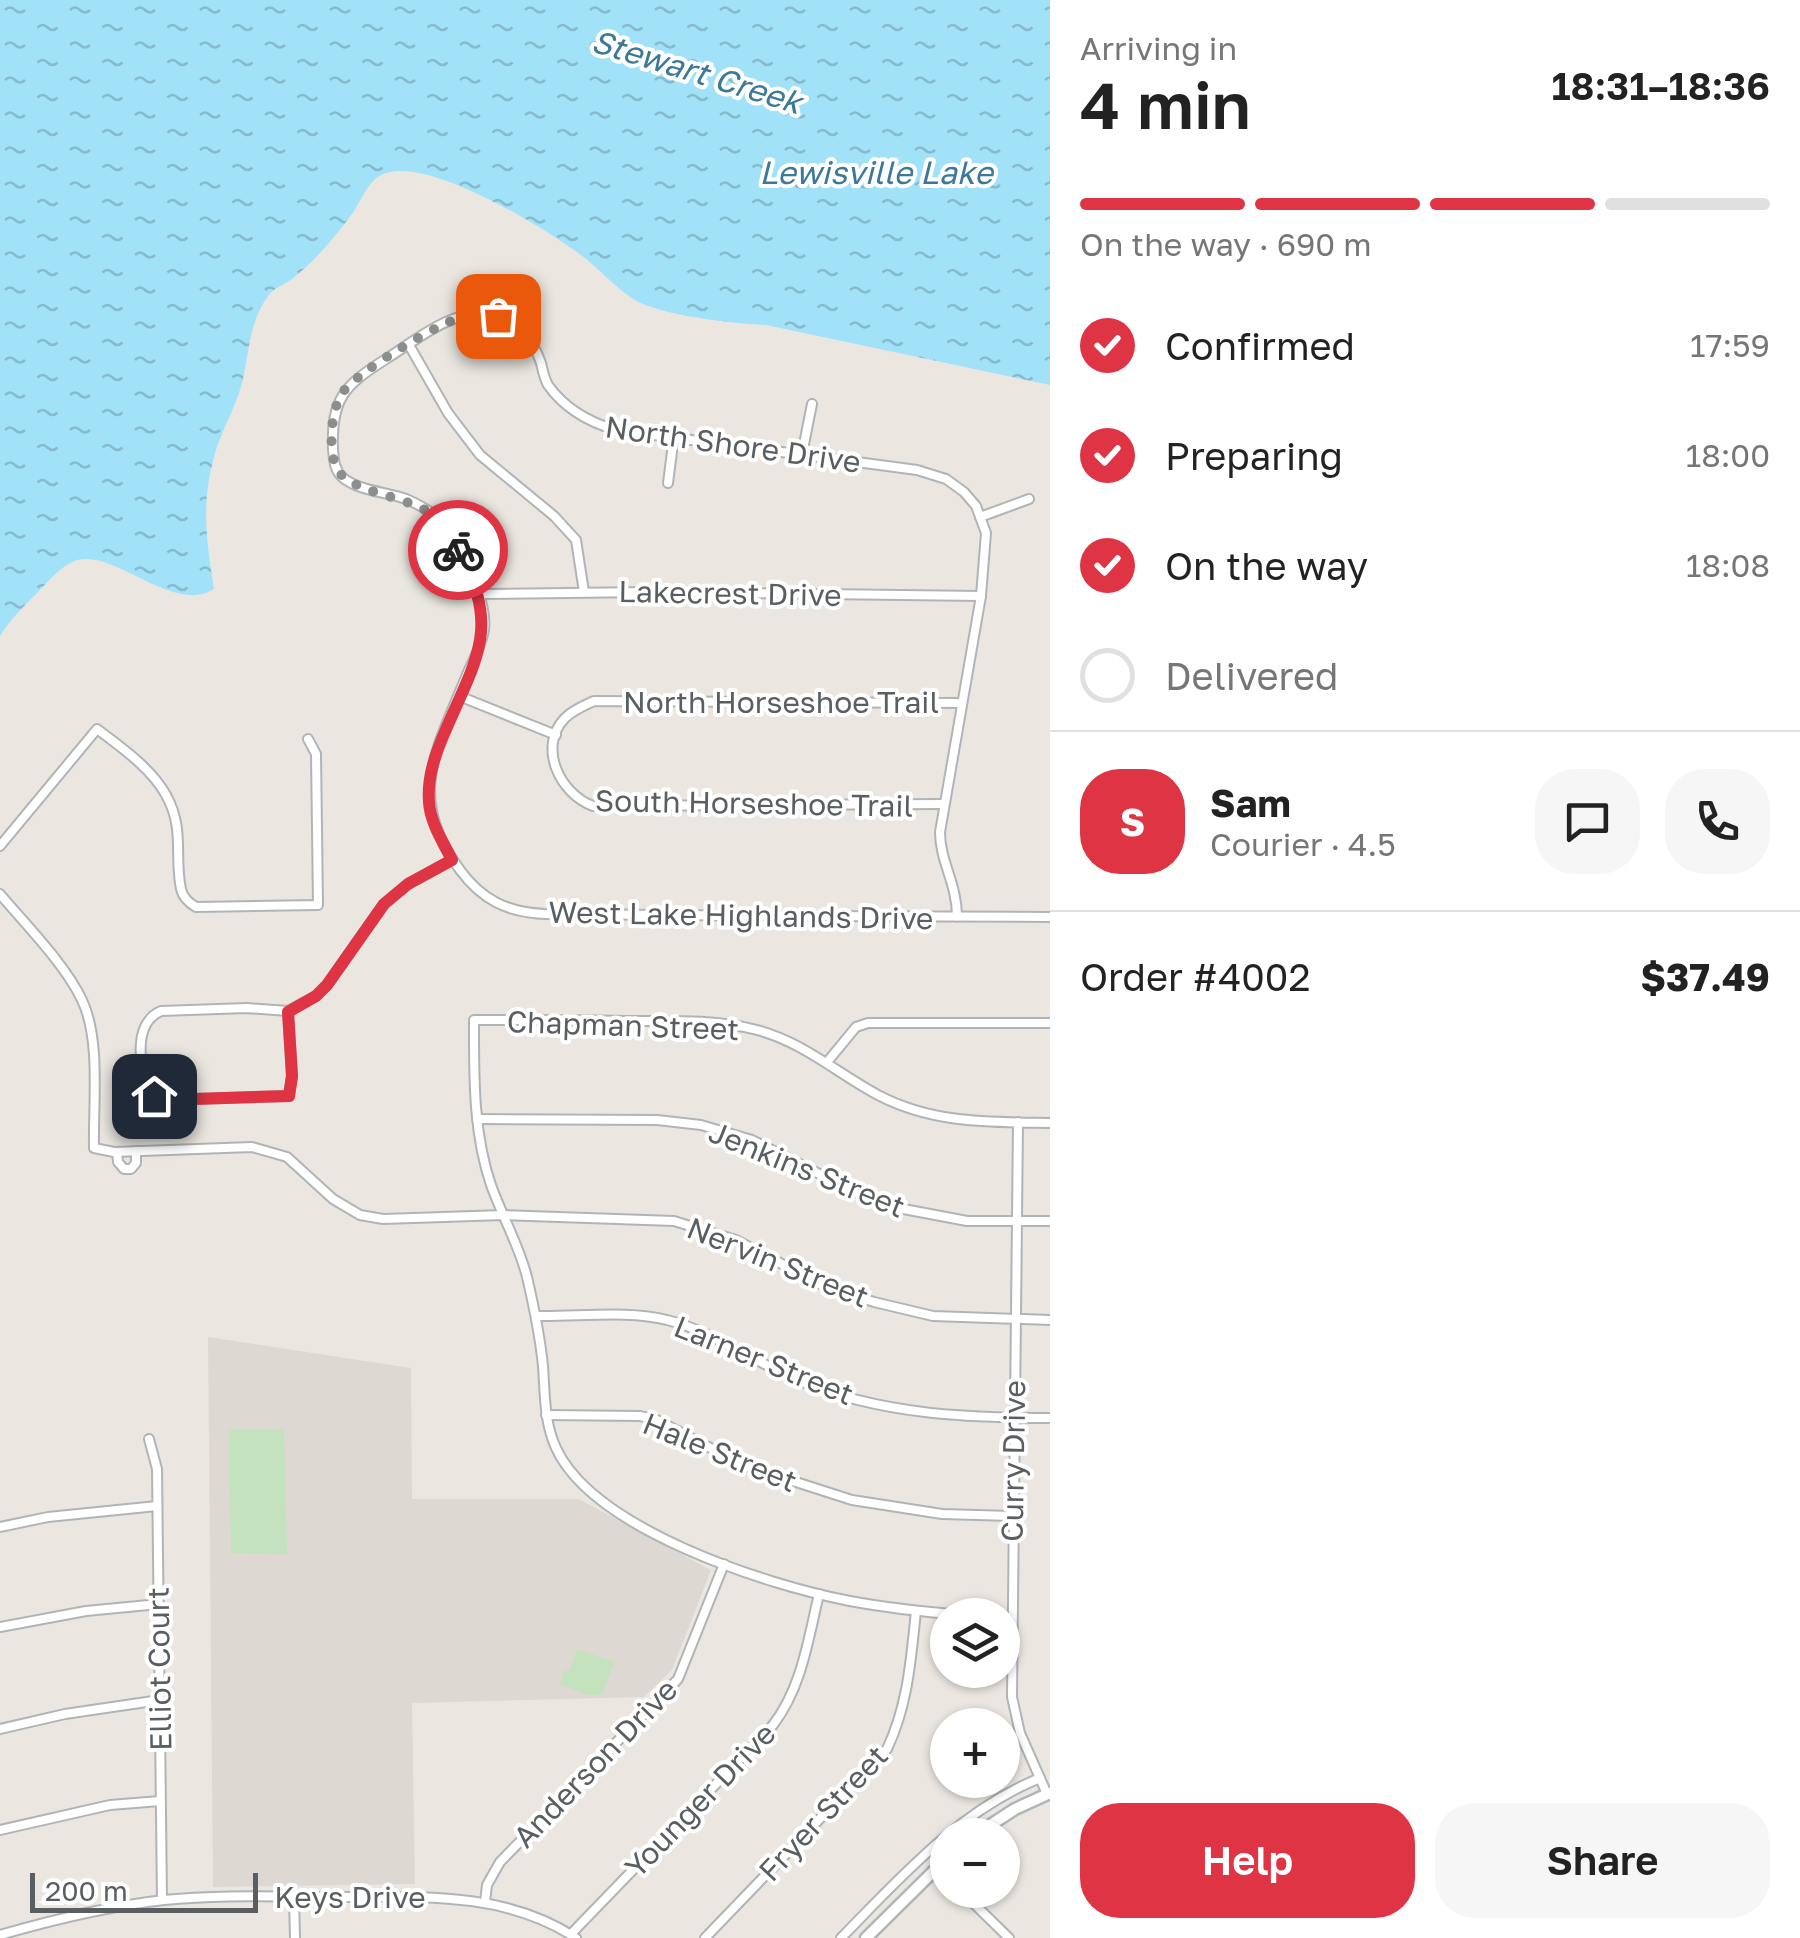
<!DOCTYPE html>
<meta charset="utf-8">
<style>
body{margin:0;font-family:"Golos Text",sans-serif;background:#f6f6f6;color:#222;height:100vh;display:flex;flex-direction:column;font-size:38px;white-space:nowrap}
*{box-sizing:border-box;margin:0}
p{font-size:32px;color:#767676}
.icon{flex:none;width:55px;height:55px;fill:none;stroke:currentColor;stroke-width:2;stroke-linecap:round;stroke-linejoin:round}
.map{position:relative;flex:1;overflow:hidden}
.panel{display:flex;flex-direction:column;background:#fff;width:750px}
.panel>*{flex:none}
.buttons{position:absolute;left:930px;top:1598px;display:grid;gap:20px}
.buttons a{display:grid;place-items:center;width:90px;height:90px;border-radius:50%;background:#fff;box-shadow:0 2px 8px #0004;font-size:50px}
.scale{position:absolute;left:30px;bottom:25px;width:228px;box-sizing:border-box;padding-left:10px;border:5px solid #595e60;border-top:0;font-size:28px;line-height:35px;white-space:nowrap;color:#595e60;-webkit-text-stroke:8px #fff;paint-order:stroke}
.pin{position:absolute;display:grid;place-items:center;width:85px;height:85px;color:#fff;margin:-42px;border-radius:20px;box-shadow:0 5px 15px #0006}
.courier{position:absolute;display:grid;place-items:center;width:100px;height:100px;margin:-50px;border:8px solid #de3443;border-radius:50%;background:#fff;color:#222;box-shadow:0 2px 12px #0007}
.headline em{font-style:normal;font-weight:600}
.headline div{display:flex;flex-direction:column-reverse}
.headline{display:flex;align-items:center;justify-content:space-between;height:170px;padding:0 30px}
h1{font-size:65px;font-weight:600;line-height:75px}
.bar{display:grid;grid-template-columns:repeat(4,1fr);gap:15px 10px;align-content:center;height:120px;padding:0 30px}
.bar i{height:12px;border-radius:8px;background:#e0e0e0}
.bar .on{background:#de3443}
.bar p{grid-column:span 4}
.line{display:flex;align-items:center;gap:25px;padding:0 30px;border-top:2px solid #e0e0e0}
.line div{flex:1}
.round{display:grid;place-items:center;flex:none;width:105px;height:105px;border-radius:40px;background:#f6f6f6}
ol{padding:0 30px;list-style:none}
li{display:flex;align-items:center;gap:30px;height:110px}
li p{margin-inline-start:auto}
li .icon{padding:10px;border-radius:50%;background:#de3443;color:#fff;stroke-width:4}
li:last-child{color:#767676}
li i{width:55px;height:55px;border:5px solid #e0e0e0;border-radius:50%}
.primary-button{display:flex;gap:20px;margin-top:auto;padding:20px 30px}
.primary-button a{flex:1;height:115px;border-radius:40px;background:#de3443;color:#fff;font-size:40px;font-weight:600;line-height:115px;text-align:center}
.primary-button a+a{background:#f6f6f6;color:#222}
main{display:flex;flex:1;min-height:0}
.map>svg:first-child{display:block}
.education{fill:#ded8d2}
.park{fill:#c4e2be}
.water{fill:url(#water-ripples)}
.lines{fill:none;stroke-linecap:round;stroke-linejoin:round}
.minor-casing{stroke:#b1b4b7;stroke-width:12}
.secondary-casing{stroke:#b0b5b7;stroke-width:15}
.minor{stroke:#fff;stroke-width:8}
.secondary{stroke:#fff;stroke-width:10}
.done{stroke:#8c8e8d;stroke-width:10;stroke-dasharray:0 18}
.route{stroke:#de3443;stroke-width:12}
.labels{text-anchor:middle;dominant-baseline:central;stroke-width:8;stroke-linejoin:round;paint-order:stroke}
.street-label{font-size:30px;fill:#595e60;stroke:#fff}
.water-label{font-size:32px;font-style:italic;fill:#3c7898;stroke:#fff}
</style>
<main>
<div class="map">
<svg width="1050" height="1938" viewBox="0 0 1050 1938">
<defs>
<pattern id="water-ripples" width="26" height="14" patternUnits="userSpaceOnUse" patternTransform="scale(2.5)"><rect width="26" height="14" fill="#a2e2f9"/><path d="M2 4q2-2 4 0t4 0M15 11q2-2 4 0t4 0" fill="none" stroke="#87bacd"/></pattern>
</defs>
<rect width="100%" height="100%" fill="#ebe7e0"/>
<path class="education" d="M208 1337 411 1368 412 1499H579L711 1570 672 1670 644 1697 412 1703 415 1884 213 1887Z"/>
<g class="park">
<path d="M284 1429 287 1554 231 1553 229 1430Z"/>
<path d="M577 1649 614 1662 602 1695H588L560 1685 565 1669 570 1670Z"/>
</g>
<path class="water" d="M0 0H1050V385L766 325C735 324 657 315 633 299 612 285 595 264 574 250 539 225 422 153 381 175 367 183 362 199 354 211 338 234 314 262 292 279 284 285 273 288 268 296 249 322 249 354 242 383 235 410 219 434 213 461 201 505 207 545 214 589 172 616 111 544 72 562 58 569 46 584 36 594 22 608 10 620 0 636Z"/>
<g class="lines">
<g class="minor-casing">
<g id="minor">
<path d="M409 345 448 413 480 455 554 516 576 540 584 592"/>
<path d="M802 454 812 404"/>
<path d="M668 483 674 436"/>
<path d="M980 517 1029 499"/>
<path d="M479 594 648 592 981 596"/>
<path d="M459 696 556 735"/>
<path d="M943 804 593 806C560 794 537 747 565 718 573 710 583 706 594 701L962 703"/>
<path d="M0 846 97 729C121 747 152 769 166 795 185 829 174 856 181 889 183 898 189 903 196 907L318 905 316 754 308 739"/>
<path d="M0 894C26 925 65 964 82 1000 101 1040 93 1104 94 1148L114 1152 252 1147 287 1157 333 1199 360 1215 383 1219 504 1215 674 1221 736 1240 822 1285 874 1302 933 1316 1050 1320"/>
<path d="M957 917C957 883 940 862 940 832L981 596 986 533 976 506 964 492 946 479 917 470 616 430C588 422 565 409 548 385 544 378 543 371 541 363 533 339 515 318 488 314 452 309 415 341 386 359 345 385 331 398 333 449 334 460 334 469 342 477 358 491 387 492 406 499 418 504 430 511 438 519 459 540 488 601 484 630 482 644 474 659 468 672 437 749 405 795 460 870 482 900 507 912 544 914 713 915 881 917 1050 917"/>
<path d="M247 1008 288 1011 292 1076 289 1096 162 1100 154 1097C139 1073 131 1024 161 1011Z"/>
<path d="M288 1011 316 996 327 985 384 904 408 884 452 860"/>
<path d="M828 1061 856 1027 868 1023H1050"/>
<path d="M477 1119 657 1120 701 1125 752 1140 859 1194 893 1207 967 1221H1050"/>
<path d="M1018 1122 1012 1697 1020 1733 1047 1794"/>
<path d="M117 1152 118 1162 124 1169H131L136 1163V1151"/>
<path d="M537 1316C576 1317 630 1310 667 1320 710 1330 758 1364 800 1381 879 1414 966 1418 1050 1418"/>
<path d="M546 1415 640 1416 657 1420 743 1465 852 1500 942 1514 1012 1516"/>
<path d="M149 1439 157 1469 162 1900"/>
<path d="M0 1527 48 1517 157 1506"/>
<path d="M963 1615C925 1612 887 1608 850 1601 766 1585 593 1529 556 1448 544 1422 545 1394 543 1366 540 1336 534 1307 527 1277 519 1245 502 1216 491 1185 473 1133 474 1075 474 1020 525 1020 576 1020 628 1021 671 1021 715 1019 757 1030 803 1042 837 1073 878 1095 933 1124 990 1122 1050 1123"/>
<path d="M0 1627 86 1611 159 1604"/>
<path d="M0 1729 65 1714 160 1700"/>
<path d="M0 1830 110 1805 160 1801"/>
<path d="M960 1890 1009 1938"/>
<path d="M294 1897 295 1938"/>
<path d="M485 1902 487 1885 500 1862 678 1679 724 1564"/>
<path d="M571 1934 773 1725C802 1687 808 1640 819 1594"/>
<path d="M0 1935C52 1920 110 1906 164 1900 222 1894 281 1897 339 1897 420 1897 505 1891 576 1938"/>
<path d="M705 1938 887 1749C908 1705 911 1659 916 1611"/>
<path d="M841 1938C901 1877 959 1811 1040 1778"/>
</g>
</g>
<g class="secondary-casing">
<g id="secondary">
<path d="M975 1835 1015 1809 1050 1793"/>
<path d="M866 1938 948 1857"/>
</g>
</g>
<use href="#minor" class="minor"/>
<use href="#secondary" class="secondary"/>
</g>
<g class="lines">
<path class="done" d="M458 550C452 539 446 526 437 518 412 495 347 494 336 467 328 448 331 408 343 392 358 371 442 321 467 315 477 312 488 314 498 316"/>
<path class="route" d="M154 1096 162 1100 289 1096 292 1076 288 1012 316 996 327 985 384 904 408 884 452 860C443 842 430 822 429 802 427 778 435 755 444 734 476 658 502 629 458 550"/>
</g>
<g class="labels">
<g class="street-label">
<text transform="translate(733 444) rotate(8)">North Shore Drive</text>
<text transform="translate(730 593) rotate(1)">Lakecrest Drive</text>
<text x="781" y="702">North Horseshoe Trail</text>
<text transform="translate(754 803) rotate(1)">South Horseshoe Trail</text>
<text transform="translate(741 915) rotate(1)">West Lake Highlands Drive</text>
<text transform="translate(623 1025) rotate(2)">Chapman Street</text>
<text transform="translate(807 1169) rotate(22)">Jenkins Street</text>
<text transform="translate(778 1262) rotate(22)">Nervin Street</text>
<text transform="translate(764 1360) rotate(22)">Larner Street</text>
<text transform="translate(720 1452) rotate(22)">Hale Street</text>
<text transform="translate(1013 1461) rotate(-89)">Curry Drive</text>
<text transform="translate(159 1669) rotate(-91)">Elliot Court</text>
<text transform="translate(595 1763) rotate(-46)">Anderson Drive</text>
<text transform="translate(700 1800) rotate(-46)">Younger Drive</text>
<text transform="translate(823 1813) rotate(-47)">Fryer Street</text>
<text x="350" y="1897">Keys Drive</text>
</g>
<g class="water-label">
<text transform="translate(697 71) rotate(17)">Stewart Creek</text>
<text x="876" y="172">Lewisville Lake</text>
</g>
</g>
</svg>
<div class="buttons">
<a><svg class="icon" aria-label="layers" viewBox="0 0 24 24"><path d="M12 4l9 5-9 5-9-5zM3 14l9 5 9-5"/></svg></a>
<a>+</a>
<a>−</a>
</div>
<div class="scale">200 m</div>
<div class="pin" style="left:498px;top:316px;background:#ea580c"><svg class="icon" aria-label="bag" viewBox="0 0 24 24"><path d="M5 8h14l-1 12H6zM9 8a3 3 0 0 1 6 0"/></svg></div>
<div class="pin" style="left:154px;top:1096px;background:#1f2937"><svg class="icon" aria-label="home" viewBox="0 0 24 24"><path d="M3 11l9-7 9 7M6 9v11h12V9"/></svg></div>
<div class="courier" style="left:458px;top:550px"><svg class="icon" aria-label="bike" viewBox="0 0 24 24"><circle cx="6" cy="16" r="4"/><circle cx="18" cy="16" r="4"/><path d="M6 16l4-8h5l3 8M10 8l3 8H6M13 5h3"/></svg></div>
</div>
<section class="panel">
<div class="headline"><div><h1>4 min</h1><p>Arriving in</p></div><em>18:31–18:36</em></div>
<div class="bar"><i class="on"></i><i class="on"></i><i class="on"></i><i></i><p>On the way · 690 m</p></div>
<ol>
<li><svg class="icon" aria-label="check" viewBox="0 0 24 24"><path d="M5 12l5 5 9-10"/></svg>Confirmed<p>17:59</p></li>
<li><svg class="icon" aria-label="check" viewBox="0 0 24 24"><path d="M5 12l5 5 9-10"/></svg>Preparing<p>18:00</p></li>
<li><svg class="icon" aria-label="check" viewBox="0 0 24 24"><path d="M5 12l5 5 9-10"/></svg>On the way<p>18:08</p></li>
<li><i></i>Delivered</li>
</ol>
<div class="line" style="height:180px"><b class="round" style="background:#de3443;color:#fff">S</b><div><b>Sam</b><p>Courier · 4.5</p></div><a class="round"><svg class="icon" aria-label="chat" viewBox="0 0 24 24"><path d="M4 5h16v11H9l-5 4z"/></svg></a><a class="round"><svg class="icon" aria-label="phone" viewBox="0 0 24 24"><path d="M5 4h4l2 5-3 2q2 4 5 5l2-3 5 2v4C11 20 4 13 5 4z"/></svg></a></div>
<div class="line" style="height:130px"><div>Order #4002</div><b>$37.49</b></div>
<div class="primary-button"><a>Help</a><a>Share</a></div>
</section>
</main>
